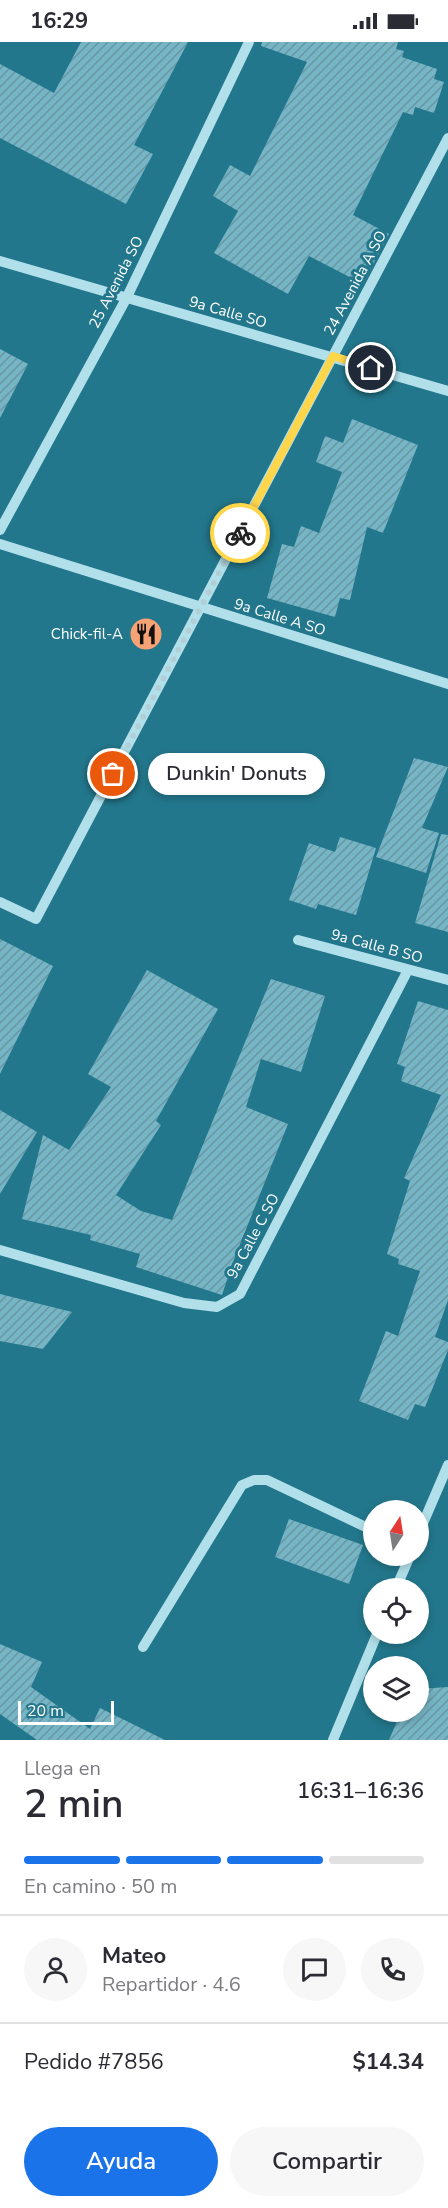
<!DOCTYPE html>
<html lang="es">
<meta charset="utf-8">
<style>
body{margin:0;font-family:"Nunito Sans",sans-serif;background:#f7f7f7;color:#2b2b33;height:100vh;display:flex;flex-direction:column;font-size:22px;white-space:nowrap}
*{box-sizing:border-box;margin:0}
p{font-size:20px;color:#7c7c81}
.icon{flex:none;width:33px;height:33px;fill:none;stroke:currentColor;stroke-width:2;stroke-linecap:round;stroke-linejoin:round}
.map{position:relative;height:1698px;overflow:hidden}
.side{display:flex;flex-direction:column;background:#fff;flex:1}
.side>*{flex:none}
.needle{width:39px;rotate:12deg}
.fabs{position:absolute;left:363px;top:1458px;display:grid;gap:12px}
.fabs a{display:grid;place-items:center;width:66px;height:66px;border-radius:50%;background:#fff;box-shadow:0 3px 9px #0003;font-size:30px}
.scale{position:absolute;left:18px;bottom:15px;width:96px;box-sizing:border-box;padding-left:6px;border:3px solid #fff;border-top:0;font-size:16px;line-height:21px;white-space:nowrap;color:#fff;-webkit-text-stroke:4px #23778c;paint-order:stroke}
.pin{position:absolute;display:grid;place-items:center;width:51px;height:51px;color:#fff;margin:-26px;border:3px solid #fff;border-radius:50%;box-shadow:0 2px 6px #0007}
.courier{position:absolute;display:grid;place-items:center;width:60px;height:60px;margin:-30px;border:4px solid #ffd54a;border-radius:50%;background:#fff;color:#222;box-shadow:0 2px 8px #0007}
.bubble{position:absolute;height:42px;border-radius:21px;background:#fff;box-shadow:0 3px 9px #0003;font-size:20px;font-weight:600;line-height:42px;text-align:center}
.headline em{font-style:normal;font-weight:600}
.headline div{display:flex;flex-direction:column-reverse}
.headline{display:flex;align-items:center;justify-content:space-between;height:102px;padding:0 24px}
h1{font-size:39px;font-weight:600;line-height:45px}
.bar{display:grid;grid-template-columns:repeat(4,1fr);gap:9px 6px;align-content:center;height:72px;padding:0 24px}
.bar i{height:8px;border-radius:4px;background:#e1e1e2}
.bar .selected{background:#1a73e8}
.bar p{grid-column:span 4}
.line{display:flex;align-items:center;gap:15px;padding:0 24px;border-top:2px solid #e1e1e2}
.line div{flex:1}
.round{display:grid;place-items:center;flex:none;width:63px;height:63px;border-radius:32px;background:#f7f7f7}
.action{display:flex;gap:12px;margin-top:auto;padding:12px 24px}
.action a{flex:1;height:69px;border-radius:36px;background:#1a73e8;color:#fff;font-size:24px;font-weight:600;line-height:69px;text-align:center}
.action a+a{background:#f7f7f7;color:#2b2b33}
.status{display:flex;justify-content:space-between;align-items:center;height:42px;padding:0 30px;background:#fff;direction:ltr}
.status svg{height:16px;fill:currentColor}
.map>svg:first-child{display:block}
.building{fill:url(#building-hatch)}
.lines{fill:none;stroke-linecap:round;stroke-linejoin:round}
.minor{stroke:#b1e0eb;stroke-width:10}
.done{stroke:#b2cfd7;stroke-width:6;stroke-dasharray:0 10.8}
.route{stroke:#ffd54a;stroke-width:8}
.labels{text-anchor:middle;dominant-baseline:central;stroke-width:6;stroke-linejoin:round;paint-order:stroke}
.street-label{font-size:15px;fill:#fff;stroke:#23778c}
.poi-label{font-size:15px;fill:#fff;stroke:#23778c;text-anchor:end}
</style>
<div class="status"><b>16:29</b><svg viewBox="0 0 49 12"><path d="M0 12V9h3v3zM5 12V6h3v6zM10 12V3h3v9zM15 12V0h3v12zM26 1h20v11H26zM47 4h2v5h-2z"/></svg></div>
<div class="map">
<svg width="448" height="1698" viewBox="0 0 448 1698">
<defs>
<pattern id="building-hatch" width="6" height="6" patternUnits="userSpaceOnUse" patternTransform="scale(1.5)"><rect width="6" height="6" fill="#75b5c5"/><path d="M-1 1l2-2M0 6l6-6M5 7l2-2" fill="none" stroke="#6996a1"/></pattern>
</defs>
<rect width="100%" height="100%" fill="#23778c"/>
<g class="building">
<path d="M81 0H188L134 103 153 112 126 162 0 96V22L54 51Z"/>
<path d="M262 0H398L396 7 404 9 402 15 437 27 434 37 444 40 434 71 415 65 413 73 403 70 353 173 389 192 363 242 309 214 288 252 214 211 238 169 213 154 230 123 250 134 307 20 261 4Z"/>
<path d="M0 307 28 322 0 376Z"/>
<path d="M352 377 418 403 383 491 367 485 350 558 340 556 335 575 267 556 282 502 294 505 301 484 319 491 342 430 316 420 325 394 343 401Z"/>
<path d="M414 716 448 725 422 786 439 791 426 831 376 815Z"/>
<path d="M441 792 448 793V890L415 881Z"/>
<path d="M340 795 376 806 356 873 318 862 316 867 289 858 309 801 335 810Z"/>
<path d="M0 897 53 924 0 1032Z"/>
<path d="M147 928 218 967 156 1079 161 1083 116 1153 141 1169 172 1178 271 937 325 954 301 1030 261 1017 246 1065 288 1082 233 1220 222 1253 136 1225 140 1212 90 1198 91 1193 22 1177 43 1093 69 1108 111 1045 88 1032Z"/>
<path d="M418 959 448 968V1258L435 1295 448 1300V1308L425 1365 415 1362 408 1378 359 1359 386 1289 398 1294 420 1229 398 1222 399 1217 387 1212 410 1139 404 1136 441 1053 401 1039 405 1025 397 1022Z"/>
<path d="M0 1068 37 1090 0 1152Z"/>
<path d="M0 1252 72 1270 43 1307 0 1299Z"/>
<path d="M289 1477 363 1503 349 1542 275 1515Z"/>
<path d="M0 1602 42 1620 31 1645 90 1687 100 1666 165 1698H37L0 1672Z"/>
<path d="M448 1645V1698H389L401 1670H418V1647Z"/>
</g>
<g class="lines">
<g class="minor">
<path d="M0 219 448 349"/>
<path d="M0 488 126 257 249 0"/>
<path d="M0 502 448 642"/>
<path d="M0 860 36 877 448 96"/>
<path d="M298 898 448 938"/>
<path d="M0 1208 184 1261 217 1265 240 1252 408 928"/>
<path d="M418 1493 448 1423"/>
<path d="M396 1546 410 1514"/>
<path d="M143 1605 242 1443 254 1438H267L374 1489"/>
<path d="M333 1698 377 1592"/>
</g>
</g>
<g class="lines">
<path class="done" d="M113 732 240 491"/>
<path class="route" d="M240 491 333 314 371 326"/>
</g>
<defs>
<g id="restaurant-disc" transform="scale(1.725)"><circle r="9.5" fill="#f6a275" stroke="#23778c"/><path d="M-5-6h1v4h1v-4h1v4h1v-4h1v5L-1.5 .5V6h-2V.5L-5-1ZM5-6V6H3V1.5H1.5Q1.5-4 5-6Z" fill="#111"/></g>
</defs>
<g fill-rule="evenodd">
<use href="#restaurant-disc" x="146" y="592"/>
</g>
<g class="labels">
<g class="street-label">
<text transform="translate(116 240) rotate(-63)">25 Avenida SO</text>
<text transform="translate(355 241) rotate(-62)">24 Avenida A SO</text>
<text transform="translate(228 270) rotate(16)">9a Calle SO</text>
<text transform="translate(280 575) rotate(17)">9a Calle A SO</text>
<text transform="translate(377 904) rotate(15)">9a Calle B SO</text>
<text transform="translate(253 1194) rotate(-62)">9a Calle C SO</text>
</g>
<g class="poi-label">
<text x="123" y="592">Chick-fil-A</text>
</g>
</g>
</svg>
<div class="fabs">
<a><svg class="needle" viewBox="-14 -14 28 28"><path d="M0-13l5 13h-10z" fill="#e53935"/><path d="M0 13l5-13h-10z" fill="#7c7c81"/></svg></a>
<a><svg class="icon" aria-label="locate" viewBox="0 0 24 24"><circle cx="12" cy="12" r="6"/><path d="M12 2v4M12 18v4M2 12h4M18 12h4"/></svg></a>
<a><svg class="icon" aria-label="layers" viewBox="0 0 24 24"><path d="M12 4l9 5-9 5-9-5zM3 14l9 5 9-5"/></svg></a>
</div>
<div class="scale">20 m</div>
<div class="pin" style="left:113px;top:732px;background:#ea580c"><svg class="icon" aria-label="bag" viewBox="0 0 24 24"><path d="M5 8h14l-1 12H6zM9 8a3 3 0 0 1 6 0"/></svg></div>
<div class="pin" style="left:371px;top:326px;background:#1f2937"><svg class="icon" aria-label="home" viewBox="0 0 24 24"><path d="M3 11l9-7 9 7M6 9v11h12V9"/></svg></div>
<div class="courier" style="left:240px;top:491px"><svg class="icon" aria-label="bike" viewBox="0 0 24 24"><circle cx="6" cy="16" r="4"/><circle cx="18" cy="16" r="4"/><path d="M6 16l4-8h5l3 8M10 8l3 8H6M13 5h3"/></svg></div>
<div class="bubble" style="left:148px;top:711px;width:177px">Dunkin' Donuts</div>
</div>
<section class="side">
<div class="headline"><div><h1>2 min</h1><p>Llega en</p></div><em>16:31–16:36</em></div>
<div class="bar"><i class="selected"></i><i class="selected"></i><i class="selected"></i><i></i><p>En camino · 50 m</p></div>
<div class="line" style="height:108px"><a class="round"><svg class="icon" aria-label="person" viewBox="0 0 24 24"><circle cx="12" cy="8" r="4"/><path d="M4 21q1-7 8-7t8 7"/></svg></a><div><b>Mateo</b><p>Repartidor · 4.6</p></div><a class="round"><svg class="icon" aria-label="chat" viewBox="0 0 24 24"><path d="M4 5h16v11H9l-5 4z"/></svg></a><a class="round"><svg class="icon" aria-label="phone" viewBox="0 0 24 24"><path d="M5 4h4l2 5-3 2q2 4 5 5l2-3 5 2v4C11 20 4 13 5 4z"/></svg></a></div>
<div class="line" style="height:78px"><div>Pedido #7856</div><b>$14.34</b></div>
<div class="action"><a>Ayuda</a><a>Compartir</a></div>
</section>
